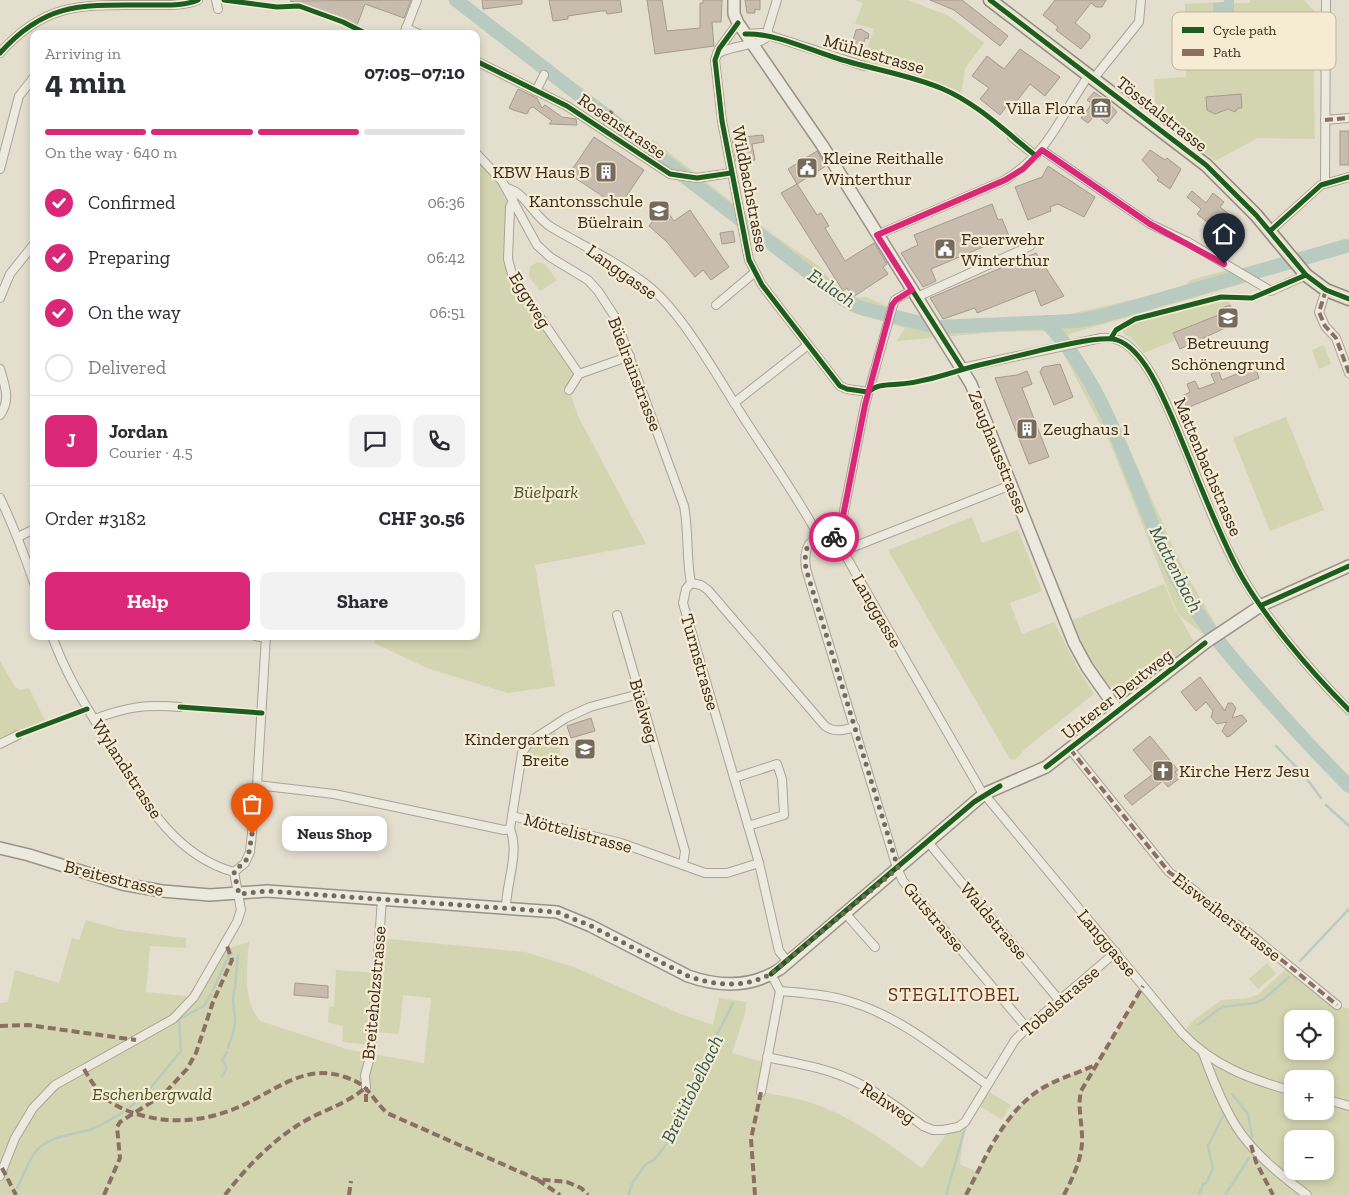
<!DOCTYPE html>
<meta charset="utf-8">
<style>
body{margin:0;font-family:"Zilla Slab",serif;background:#f2f2f3;color:#2b2b33;height:100vh;display:flex;flex-direction:column;font-size:19px;white-space:nowrap}
*{box-sizing:border-box;margin:0}
p{font-size:16px;color:#7c7c81}
.icon{flex:none;width:28px;height:28px;fill:none;stroke:currentColor;stroke-width:2;stroke-linecap:round;stroke-linejoin:round}
.map{position:relative;flex:1;overflow:hidden}
.details{position:absolute;left:30px;top:30px;width:450px;height:610px;display:flex;flex-direction:column;background:#fff;border-radius:10px;box-shadow:0 2px 8px #0003}
.details>*{flex:none}
.buttons{position:absolute;left:1284px;top:1010px;display:grid;gap:10px}
.buttons a{display:grid;place-items:center;width:50px;height:50px;border-radius:10px;background:#fff;box-shadow:0 2px 8px #0003;font-size:25px}
.pin{position:absolute;display:grid;place-items:center;width:42px;height:42px;color:#fff;margin:-51px -21px;border-radius:50% 50% 50% 0;rotate:-45deg;box-shadow:0 0 5px #0007}
.pin .icon{rotate:45deg}
.courier{position:absolute;display:grid;place-items:center;width:50px;height:50px;margin:-25px;border:4px solid #db2777;border-radius:50%;background:#fff;color:#222;box-shadow:0 1px 6px #0007}
.bubble{position:absolute;height:35px;border-radius:10px;background:#fff;box-shadow:0 2px 8px #0003;font-size:16px;font-weight:700;line-height:35px;text-align:center}
.head em{font-style:normal;font-weight:700}
.head div{display:flex;flex-direction:column-reverse}
.head{display:flex;align-items:center;justify-content:space-between;height:85px;padding:0 15px}
h1{font-size:32px;font-weight:700;line-height:38px}
.bar{display:grid;grid-template-columns:repeat(4,1fr);gap:8px 5px;align-content:center;height:60px;padding:0 15px}
.bar i{height:6px;border-radius:4px;background:#e1e1e2}
.bar .active{background:#db2777}
.bar p{grid-column:span 4}
.line{display:flex;align-items:center;gap:12px;padding:0 15px;border-top:1px solid #e1e1e2}
.line div{flex:1}
.round{display:grid;place-items:center;flex:none;width:52px;height:52px;border-radius:10px;background:#f2f2f3}
ol{padding:0 15px;list-style:none}
li{display:flex;align-items:center;gap:15px;height:55px}
li p{margin-inline-start:auto}
li .icon{padding:5px;border-radius:50%;background:#db2777;color:#fff;stroke-width:4}
li:last-child{color:#7c7c81}
li i{width:28px;height:28px;border:2px solid #e1e1e2;border-radius:50%}
.cta{display:flex;gap:10px;margin-top:auto;padding:10px 15px}
.cta a{flex:1;height:58px;border-radius:10px;background:#db2777;color:#fff;font-size:20px;font-weight:700;line-height:58px;text-align:center}
.cta a+a{background:#f2f2f3;color:#2b2b33}
.map>svg:first-child{display:block}
.green{fill:#d3d5b0;fill-rule:evenodd}
.water{fill:#b9cac0}
.lines{fill:none;stroke-linecap:round;stroke-linejoin:round}
.stream{stroke:#b9cac0;stroke-width:2.5}
.river{stroke:#b9cac0;stroke-width:14}
.building{fill:#c8bcae;stroke:#a59a8d}
.street-casing{stroke:#aaa396;stroke-width:10}
.secondary-casing{stroke:#999286;stroke-width:14}
.primary-casing{stroke:#8f887d;stroke-width:15}
.street{stroke:#ece9df;stroke-width:8}
.secondary{stroke:#ece9df;stroke-width:11}
.primary{stroke:#e4dfd1;stroke-width:12}
.quiet{stroke:#8d6e63;stroke-width:4;stroke-dasharray:8 4;stroke-linecap:butt}
.cycleway-casing{stroke:#f6ecd3;stroke-width:8}
.cycleway{stroke:#1b5e20;stroke-width:5}
.done{stroke:#756a5c;stroke-width:5;stroke-dasharray:0 9}
.route{stroke:#db2777;stroke-width:6}
.labels{text-anchor:middle;dominant-baseline:central;stroke-width:4.5;stroke-linejoin:round;paint-order:stroke}
.street-label{font-size:18px;fill:#392c1e;stroke:#f6ecd3}
.poi-label{font-size:18px;fill:#392c1e;stroke:#f6ecd3;text-anchor:end}
.park-label{font-size:18px;font-style:italic;fill:#485624;stroke:#f6ecd3}
.water-label{font-size:19px;font-style:italic;fill:#2d5957;stroke:#f6ecd3}
.neighbourhood-label{font-size:19px;letter-spacing:1px;fill:#662e1d;stroke:#f6ecd3}
.key{fill:#f6ecd3;stroke:#bdb29d;stroke-width:1}
.key-label{font-size:14px;fill:#392c1e}
</style>
<div class="map">
<svg width="1349" height="1195" viewBox="0 0 1349 1195">
<rect width="100%" height="100%" fill="#e4dece"/>
<g class="green">
<path d="M450 0H461L544 64 546 63 611 110 650 142 652 139 771 233 820 267 842 294 852 298 866 297 887 306 891 311 934 323 1061 316 1149 296 1186 286 1190 280 1228 270 1248 282 1069 334 1068 338 1053 341 1045 331 998 332 897 341 905 328 851 312 599 120Z"/>
<path d="M855 0H908L949 16 984 43 965 68 961 96 926 79 862 62 874 29 855 24 863 3Z"/>
<path d="M1224 0H1234V3H1250V0H1304L1316 13 1313 35 1315 139 1258 138 1215 161 1156 115 1154 79 1186 77 1185 4 1224 2Z"/>
<path d="M476 153 513 200 509 267 579 374 569 390 578 416 646 544 535 565 555 686 508 693 427 668 374 643 376 636H476V544L480 501H476Z"/>
<path d="M538 262 545 264 557 280 540 291 529 277 530 266Z"/>
<path d="M1229 301 1230 305 1219 309 1221 314 1174 333 1176 340 1144 353 1132 339 1123 333 1122 328C1138 320 1154 319 1171 314 1190 308 1209 304 1229 301Z"/>
<path d="M1324 345 1331 364 1319 369 1312 350Z"/>
<path d="M1076 348 1101 387 1184 570 1216 625 1203 634 1179 615 1172 600 1110 443 1062 351Z"/>
<path d="M1286 417 1324 510 1270 531 1233 438Z"/>
<path d="M972 517 982 543 1018 530 1042 591 1010 603 1022 634 1054 622 1077 667 1094 694 1026 748 1015 760 1010 759 888 550Z"/>
<path d="M1164 584 1173 605 1194 642 1129 693H1122L1113 686 1110 687 1090 661 1070 621Z"/>
<path d="M0 661 15 687 21 690 29 688 47 724 19 734 0 744Z"/>
<path d="M555 730 562 760 527 755 534 745Z"/>
<path d="M86 920 122 930 186 938V948L150 946 146 992 194 997 222 950 249 942C247 969 242 999 260 1021L350 1050 424 1063 431 998 403 995 399 1034 373 1032 371 1045 342 1042 343 1026 328 1023 329 1007 334 1006 336 970 376 973 379 938 525 952 574 967 678 1013 713 1025 719 998 746 1002 745 1014 732 1053 766 1063 761 1092C776 1095 792 1097 806 1101 850 1115 885 1141 922 1168L949 1130 965 1122 960 1164 977 1172 1005 1124 1021 1105 1049 1084 1095 1065 1125 1020 1143 986 1182 1033 1195 1019 1221 1000 1248 998 1259 994 1289 966 1337 1005 1349 1009V1195H0V1003L8 1002 15 970 59 983 72 938 79 940ZM1292 1019H1325V1051H1292ZM1292 1079H1325V1111H1292ZM1292 1139H1325V1171H1292Z"/>
<path d="M1267 963 1276 974 1258 989 1249 979Z"/>
<path d="M989 1092 1011 1105 1002 1120 980 1106Z"/>
</g>
<path class="water" d="M1224 0H1234V14H1213V3L1224 2Z"/>
<g class="lines">
<g class="stream">
<path d="M1291 727V726"/>
<path d="M1276 746 1304 775 1321 798"/>
<path d="M1326 805 1349 826"/>
<path d="M1300 961 1349 909"/>
<path d="M235 989 238 955"/>
<path d="M213 990 229 955 232 953"/>
<path d="M1198 1025 1222 1007 1255 1003 1264 999 1289 977"/>
<path d="M228 1048C230 1039 236 1030 235 1020 235 1009 231 1003 234 991"/>
<path d="M222 1077 227 1068 222 1060 227 1052"/>
<path d="M1232 1094 1248 1114 1252 1137"/>
<path d="M130 1107 148 1091 181 1051 179 1019 204 1006 211 994"/>
<path d="M17 1188C24 1175 28 1160 37 1150 51 1135 74 1135 92 1129 103 1125 113 1118 123 1112"/>
<path d="M628 1195 633 1182 645 1165 654 1160 673 1136 683 1110 687 1108 709 1050 733 1003"/>
<path d="M946 1195 966 1125"/>
<path d="M1199 1195 1203 1184 1206 1183 1213 1169 1208 1146 1225 1112"/>
<path d="M1225 1195 1249 1158"/>
</g>
<g class="river">
<path d="M456 0 843 299 861 308 936 327 1075 321 1099 317 1346 246"/>
<path d="M1046 322C1113 392 1133 493 1176 577 1198 619 1228 654 1259 689 1288 722 1318 755 1349 786"/>
</g>
</g>
<g class="building">
<path d="M411 0 404 18 365 4 357 25 290 1Z"/>
<path d="M482 0H522V4L483 9Z"/>
<path d="M549 0H620L622 12 607 14 606 11H601L568 16V19L553 21Z"/>
<path d="M647 0H662L667 31 700 28V3H703V0H722L721 22H712L714 46 655 54Z"/>
<path d="M745 0H760V10L755 9V13H747Z"/>
<path d="M930 0H962L1008 36 1000 46 954 10Z"/>
<path d="M1055 0H1106L1102 7H1096L1091 3 1075 23 1090 35V38L1081 49 1056 30 1058 27 1043 15Z"/>
<path d="M861 29 869 34 868 39 865 38 861 54 850 51 856 30Z"/>
<path d="M1020 49 1060 77 1045 96 1030 84 1013 106 1009 103 1000 115 980 99 989 88 972 76 987 56 1004 69Z"/>
<path d="M518 89 537 98 542 108 545 105 562 117 576 119 577 125 549 124 552 121 533 107 530 108 527 114 513 110 509 108Z"/>
<path d="M1094 92 1107 101 1117 112 1107 124 1096 114 1088 123 1081 118 1089 108 1091 103 1087 100Z"/>
<path d="M1241 94 1242 108H1238L1235 112 1228 109 1215 114 1207 110 1206 97Z"/>
<rect x="1340" y="131" width="9" height="34"/>
<path d="M763 135 764 142 752 144 755 160 738 163 736 161 732 138Z"/>
<path d="M594 137 644 170 619 207 569 174Z"/>
<path d="M1150 150 1165 160 1167 158 1181 169 1170 189 1157 180 1159 178 1142 160Z"/>
<path d="M817 151 826 166 797 184 788 169Z"/>
<path d="M1048 166 1095 197 1084 217 1058 204 1050 207 1051 211 1028 220 1015 187 1042 177Z"/>
<path d="M797 184 817 215 821 213 829 226 825 228 845 261 874 243 887 264 883 267 888 274 853 297 847 288 843 291 781 193Z"/>
<path d="M1192 191 1206 203 1213 193 1224 202 1220 207 1240 223 1231 234 1211 218 1207 222 1197 214 1201 209 1187 197Z"/>
<path d="M992 204 998 220 1002 219 1009 236 931 269 936 281 923 287 901 253 918 245 914 235Z"/>
<path d="M690 210 729 267 711 280 703 270 695 277 667 242 649 226 657 216 663 221 669 214 674 221Z"/>
<path d="M733 231 735 242 722 244 720 233Z"/>
<path d="M1036 253 1064 296 1041 306 1035 290 977 313 975 308 943 319 930 298Z"/>
<path d="M1230 305 1238 322 1180 349 1173 333 1221 314 1219 309Z"/>
<path d="M1243 362 1246 370 1255 367 1259 378 1187 408 1182 396 1190 392 1187 384 1195 381 1199 389 1215 383 1211 374 1219 372 1222 380 1239 373 1235 365Z"/>
<path d="M1060 364 1073 397 1054 405 1040 372 1043 367Z"/>
<path d="M1027 371 1032 384 1022 388 1049 457 1029 464 995 378 1017 375Z"/>
<path d="M1200 677 1225 711 1228 703H1232L1236 708 1232 718 1242 715 1247 721 1230 736 1227 737 1222 731 1227 722 1217 724 1211 717 1213 711 1206 702 1196 711 1181 692Z"/>
<path d="M591 718 595 731 571 738 567 726Z"/>
<path d="M1150 736 1178 770 1175 772 1180 778 1168 787 1163 781 1132 805 1124 796 1153 774 1133 750Z"/>
<path d="M295 983 328 986V998L294 995Z"/>
</g>
<g class="lines">
<g class="street-casing">
<g id="street">
<path d="M216 0 218 9"/>
<path d="M738 23 719 49 715 60 722 121 749 260 762 285 840 386 847 389 868 392"/>
<path d="M406 28 419 34"/>
<path d="M404 34 417 0"/>
<path d="M745 34 762 33 864 66"/>
<path d="M768 36V29L777 0"/>
<path d="M0 53C47 0 85 5 152 5 168 5 184 6 198 0"/>
<path d="M717 54C732 44 758 47 768 36"/>
<path d="M476 61 567 106 670 174 697 178 731 173"/>
<path d="M1094 78 1139 22 1141 0"/>
<path d="M536 91 544 75"/>
<path d="M1325 120 1349 118"/>
<path d="M1012 137 1036 156"/>
<path d="M1042 150 1150 224 1188 242 1271 291 1306 275"/>
<path d="M476 153 502 181 537 245 550 257 588 280 598 291 615 317 684 506C689 532 686 558 691 583"/>
<path d="M0 169 19 96 34 77"/>
<path d="M1325 183 1326 0"/>
<path d="M506 188C526 192 533 216 551 227 585 247 620 263 651 288 683 315 717 376 740 412 766 453 796 494 819 537"/>
<path d="M513 200 510 207 508 259 513 278 579 374"/>
<path d="M1270 231 1321 185 1349 177"/>
<path d="M877 235 1005 180C1051 151 1060 116 1089 75"/>
<path d="M1326 290 1319 312 1325 326 1336 338 1349 373"/>
<path d="M917 297 1030 246"/>
<path d="M0 298 10 274 34 244"/>
<path d="M716 305 754 273"/>
<path d="M962 368 1101 338C1112 337 1123 340 1132 349 1152 368 1164 399 1175 424 1198 477 1216 534 1246 583 1272 626 1314 675 1349 710"/>
<path d="M0 369C5 386 11 400 0 415"/>
<path d="M579 374 630 356"/>
<path d="M569 390 579 374"/>
<path d="M734 403 808 345"/>
<path d="M0 498C13 525 24 554 34 583"/>
<path d="M18 537 34 529"/>
<path d="M834 537 843 516 865 405 893 305 895 300 912 290"/>
<path d="M843 551 1011 485"/>
<path d="M691 583 686 589 683 603 759 863 779 951 788 962"/>
<path d="M691 583 701 585 708 590 825 726C835 733 843 730 855 727"/>
<path d="M617 615 685 851 683 865"/>
<path d="M52 636C67 677 85 704 107 741 139 792 171 855 234 872"/>
<path d="M255 636 266 638"/>
<path d="M94 719C128 707 144 704 180 707"/>
<path d="M0 744 18 735"/>
<path d="M1070 749 1169 872 1194 890 1217 912 1245 930 1337 1005"/>
<path d="M734 778 777 764 782 779 784 815 748 826"/>
<path d="M257 785 334 794 504 830 510 829 522 753 529 742 566 718 590 707 639 694"/>
<path d="M512 816 621 843 705 873H727L759 863"/>
<path d="M928 842 1059 1000"/>
<path d="M234 872 245 863 250 852 257 785 266 636"/>
<path d="M506 908C506 883 520 853 510 829"/>
<path d="M845 913 875 947"/>
<path d="M780 991C801 993 824 994 845 1000 899 1015 942 1052 986 1084"/>
<path d="M1027 1028 903 881 897 868 806 569C803 545 809 536 834 537L843 551 980 789 1182 1033C1213 1066 1250 1079 1292 1091"/>
<path d="M1203 1053C1212 1078 1229 1120 1246 1140 1263 1161 1286 1179 1307 1195"/>
<path d="M767 1057C794 1063 822 1067 847 1078 874 1089 899 1108 923 1126L933 1130H943L958 1127 965 1122 1015 1040 1027 1028 1116 952"/>
<path d="M366 1087 365 1075 371 1054 382 899"/>
<path d="M761 1092 780 991 771 974"/>
<path d="M1325 1099 1349 1106"/>
<path d="M0 1176 15 1138 33 1108 55 1085 173 1019 194 997 237 922 241 910 234 872"/>
</g>
</g>
<g class="secondary-casing">
<g id="secondary">
<path d="M734 0V14L738 23 822 145 971 384 1074 643 1087 667 1118 711"/>
<path d="M0 848 29 855 122 884 162 891 210 895 267 891 557 912 591 926 688 976C719 987 751 988 780 969L984 794 1046 767 1205 643 1262 605 1349 566"/>
</g>
</g>
<g class="primary-casing">
<path id="primary" d="M990 0 1206 165 1256 215 1306 275 1326 290 1349 299"/>
</g>
<use href="#street" class="street"/>
<use href="#secondary" class="secondary"/>
<use href="#primary" class="primary"/>
<g class="quiet">
<path d="M1325 120 1349 118"/>
<path d="M603 123 612 111"/>
<path d="M649 141 650 156"/>
<path d="M1326 290 1319 312 1325 326 1336 338 1349 373"/>
<path d="M1070 749 1169 872 1194 890 1217 912 1245 930 1337 1005"/>
<path d="M0 1026 28 1025 136 1040"/>
<path d="M84 1069C100 1097 111 1107 144 1116 183 1126 221 1118 257 1098 285 1083 311 1065 345 1077 370 1085 370 1097 387 1113L536 1179 567 1182 581 1188 588 1195"/>
<path d="M366 1102V1087"/>
<path d="M1251 1145 1256 1162 1273 1195"/>
<path d="M2 1168 16 1195"/>
<path d="M538 1180 560 1195"/>
<path d="M104 1195 120 1158 117 1127 120 1122 163 1095 187 1069 196 1053 213 1002 232 960 226 943"/>
<path d="M225 1195C244 1170 269 1144 295 1127 318 1111 345 1106 366 1087"/>
<path d="M349 1195 351 1181"/>
<path d="M755 1195 751 1139 761 1092"/>
<path d="M966 1195C987 1155 1005 1109 1046 1086 1062 1077 1079 1073 1095 1065"/>
<path d="M1064 1195C1072 1179 1081 1161 1082 1143 1083 1125 1077 1108 1081 1091L1143 986"/>
</g>
<g class="cycleway-casing">
<g id="cycleway">
<path d="M224 0 277 7 299 6 343 22 367 34"/>
<path d="M990 0 1206 165 1256 215 1306 275 1326 290 1349 299"/>
<path d="M738 23 719 49 715 60 722 121 749 260 762 285 840 386 847 389 868 392C877 384 888 385 900 384 930 382 958 369 988 363 1012 358 1099 333 1117 340 1144 349 1163 397 1174 422 1194 469 1212 518 1235 564 1259 612 1311 672 1349 710"/>
<path d="M745 34C774 33 805 48 833 57 869 69 908 74 943 89 978 104 1007 133 1036 156L1023 169 1005 180 877 235 962 368"/>
<path d="M0 53C47 0 85 5 152 5 168 5 184 6 198 0"/>
<path d="M476 61 567 106 670 174 697 178 731 173"/>
<path d="M1270 231 1321 185 1349 177"/>
<path d="M1111 338 1116 330 1135 319 1221 297 1252 298 1306 275"/>
<path d="M1262 605 1349 566"/>
<path d="M180 707 262 713"/>
<path d="M18 735 87 709"/>
<path d="M1046 767 1205 643"/>
<path d="M771 974 974 802 1000 786"/>
</g>
</g>
<use href="#cycleway" class="cycleway"/>
</g>
<g class="lines">
<path class="done" d="M252 834 248 858 234 872 239 894 267 891 557 912 591 926 688 976C716 986 744 988 771 974L898 868 806 569C803 545 809 536 834 537"/>
<path class="route" d="M834 537 841 526 843 516 865 405 892 305 896 300 912 290 877 235 1005 180 1023 169 1042 150 1150 224 1224 264"/>
</g>
<defs>
<g id="museum-square" transform="scale(1.125)"><rect x="-9" y="-9" width="18" height="18" rx="4" fill="#756a5c" stroke="#f6ecd3"/><path d="M0-6L6-3V-2H-6V-3ZM-5-1h2V3h-2ZM-1-1h2V3h-2ZM3-1h2V3H3ZM-6 4H6V6H-6Z" fill="#fff"/></g>
<g id="civic-square" transform="scale(1.125)"><rect x="-9" y="-9" width="18" height="18" rx="4" fill="#756a5c" stroke="#f6ecd3"/><path d="M-.6-6.5H3V-4.5H.6V-3L4-1V1h2V6H-6V1h2V-1L-.6-3ZM-1.2 2.5V6h2.4V2.5Z" fill="#fff"/></g>
<g id="building-square" transform="scale(1.125)"><rect x="-9" y="-9" width="18" height="18" rx="4" fill="#756a5c" stroke="#f6ecd3"/><path d="M-4-6H4V6H1V3H-1V6H-4ZM-2.5-4.3h1.7v1.8h-1.7ZM.8-4.3h1.7v1.8H.8ZM-2.5-1h1.7V.8h-1.7ZM.8-1h1.7V.8H.8Z" fill="#fff"/></g>
<g id="school-square" transform="scale(1.125)"><rect x="-9" y="-9" width="18" height="18" rx="4" fill="#756a5c" stroke="#f6ecd3"/><path d="M0-5L7-2L0 1L-7-2ZM-4 1L0 2.5L4 1V4Q0 6-4 4Z" fill="#fff"/></g>
<g id="church-square" transform="scale(1.125)"><rect x="-9" y="-9" width="18" height="18" rx="4" fill="#756a5c" stroke="#f6ecd3"/><path d="M-1.2-6h2.4v3.5h3.3v2.4h-3.3V6h-2.4V-.1h-3.3v-2.4h3.3Z" fill="#fff"/></g>
</defs>
<g fill-rule="evenodd">
<use href="#museum-square" x="1101" y="108"/>
<use href="#civic-square" x="807" y="168"/>
<use href="#building-square" x="606" y="172"/>
<use href="#school-square" x="659" y="211"/>
<use href="#civic-square" x="945" y="249"/>
<use href="#school-square" x="1228" y="318"/>
<use href="#building-square" x="1027" y="429"/>
<use href="#school-square" x="585" y="749"/>
<use href="#church-square" x="1163" y="771"/>
</g>
<g class="labels">
<g class="street-label">
<text transform="translate(874 54) rotate(16)">Mühlestrasse</text>
<text transform="translate(1162 114) rotate(38)">Tösstalstrasse</text>
<text transform="translate(622 126) rotate(34)">Rosenstrasse</text>
<text transform="translate(750 189) rotate(79)">Wildbachstrasse</text>
<text transform="translate(622 272) rotate(35)">Langgasse</text>
<text transform="translate(530 300) rotate(58)">Eggweg</text>
<text transform="translate(635 374) rotate(69)">Büelrainstrasse</text>
<text transform="translate(998 452) rotate(68)">Zeughausstrasse</text>
<text transform="translate(1208 467) rotate(67)">Mattenbachstrasse</text>
<text transform="translate(877 611) rotate(60)">Langgasse</text>
<text transform="translate(700 662) rotate(74)">Turmstrasse</text>
<text transform="translate(1117 694) rotate(-38)">Unterer Deutweg</text>
<text transform="translate(644 711) rotate(74)">Büelweg</text>
<text transform="translate(127 769) rotate(57)">Wylandstrasse</text>
<text transform="translate(578 833) rotate(15)">Möttelistrasse</text>
<text transform="translate(114 878) rotate(14)">Breitestrasse</text>
<text transform="translate(934 917) rotate(50)">Gutstrasse</text>
<text transform="translate(1227 917) rotate(38)">Eisweiherstrasse</text>
<text transform="translate(994 921) rotate(50)">Waldstrasse</text>
<text transform="translate(1107 943) rotate(50)">Langgasse</text>
<text transform="translate(374 993) rotate(-85)">Breiteholzstrasse</text>
<text transform="translate(1060 1001) rotate(-41)">Tobelstrasse</text>
<text transform="translate(888 1103) rotate(33)">Rehweg</text>
</g>
<g class="poi-label">
<text x="1085" y="108">Villa Flora</text>
<text x="823" y="158" text-anchor="start">Kleine Reithalle<tspan x="823" dy="21">Winterthur</tspan></text>
<text x="590" y="172">KBW Haus B</text>
<text x="643" y="201">Kantonsschule<tspan x="643" dy="21">Büelrain</tspan></text>
<text x="961" y="239" text-anchor="start">Feuerwehr<tspan x="961" dy="21">Winterthur</tspan></text>
<text x="1228" y="343" text-anchor="middle">Betreuung<tspan x="1228" dy="21">Schönengrund</tspan></text>
<text x="1043" y="429" text-anchor="start">Zeughaus 1</text>
<text x="569" y="739">Kindergarten<tspan x="569" dy="21">Breite</tspan></text>
<text x="1179" y="771" text-anchor="start">Kirche Herz Jesu</text>
</g>
<g class="park-label">
<text x="546" y="492">Büelpark</text>
<text x="152" y="1094">Eschenbergwald</text>
</g>
<g class="water-label">
<text transform="translate(832 288) rotate(34)">Eulach</text>
<text transform="translate(1176 569) rotate(63)">Mattenbach</text>
<text transform="translate(692 1089) rotate(-64)">Breititobelbach</text>
</g>
<g class="neighbourhood-label">
<text x="954" y="994">STEGLITOBEL</text>
</g>
</g>
<rect x="1172" y="12" width="164" height="58" rx="8" class="key"/>
<rect x="1182" y="27" width="22" height="6" fill="#1b5e20"/>
<rect x="1182" y="49" width="22" height="7" fill="#8d6e63"/>
<g class="key-label">
<text x="1213" y="35">Cycle path</text>
<text x="1213" y="57">Path</text>
</g>
</svg>
<div class="buttons">
<a><svg class="icon" aria-label="locate" viewBox="0 0 24 24"><circle cx="12" cy="12" r="6"/><path d="M12 2v4M12 18v4M2 12h4M18 12h4"/></svg></a>
<a>+</a>
<a>−</a>
</div>
<div class="pin" style="left:252px;top:834px;background:#ea580c"><svg class="icon" aria-label="bag" viewBox="0 0 24 24"><path d="M5 8h14l-1 12H6zM9 8a3 3 0 0 1 6 0"/></svg></div>
<div class="pin" style="left:1224px;top:264px;background:#1f2937"><svg class="icon" aria-label="home" viewBox="0 0 24 24"><path d="M3 11l9-7 9 7M6 9v11h12V9"/></svg></div>
<div class="courier" style="left:834px;top:537px"><svg class="icon" aria-label="bike" viewBox="0 0 24 24"><circle cx="6" cy="16" r="4"/><circle cx="18" cy="16" r="4"/><path d="M6 16l4-8h5l3 8M10 8l3 8H6M13 5h3"/></svg></div>
<div class="bubble" style="left:282px;top:816px;width:105px">Neus Shop</div>
<section class="details">
<div class="head"><div><h1>4 min</h1><p>Arriving in</p></div><em>07:05–07:10</em></div>
<div class="bar"><i class="active"></i><i class="active"></i><i class="active"></i><i></i><p>On the way · 640 m</p></div>
<ol>
<li><svg class="icon" aria-label="check" viewBox="0 0 24 24"><path d="M5 12l5 5 9-10"/></svg>Confirmed<p>06:36</p></li>
<li><svg class="icon" aria-label="check" viewBox="0 0 24 24"><path d="M5 12l5 5 9-10"/></svg>Preparing<p>06:42</p></li>
<li><svg class="icon" aria-label="check" viewBox="0 0 24 24"><path d="M5 12l5 5 9-10"/></svg>On the way<p>06:51</p></li>
<li><i></i>Delivered</li>
</ol>
<div class="line" style="height:90px"><b class="round" style="background:#db2777;color:#fff">J</b><div><b>Jordan</b><p>Courier · 4.5</p></div><a class="round"><svg class="icon" aria-label="chat" viewBox="0 0 24 24"><path d="M4 5h16v11H9l-5 4z"/></svg></a><a class="round"><svg class="icon" aria-label="phone" viewBox="0 0 24 24"><path d="M5 4h4l2 5-3 2q2 4 5 5l2-3 5 2v4C11 20 4 13 5 4z"/></svg></a></div>
<div class="line" style="height:65px"><div>Order #3182</div><b>CHF 30.56</b></div>
<div class="cta"><a>Help</a><a>Share</a></div>
</section>
</div>
